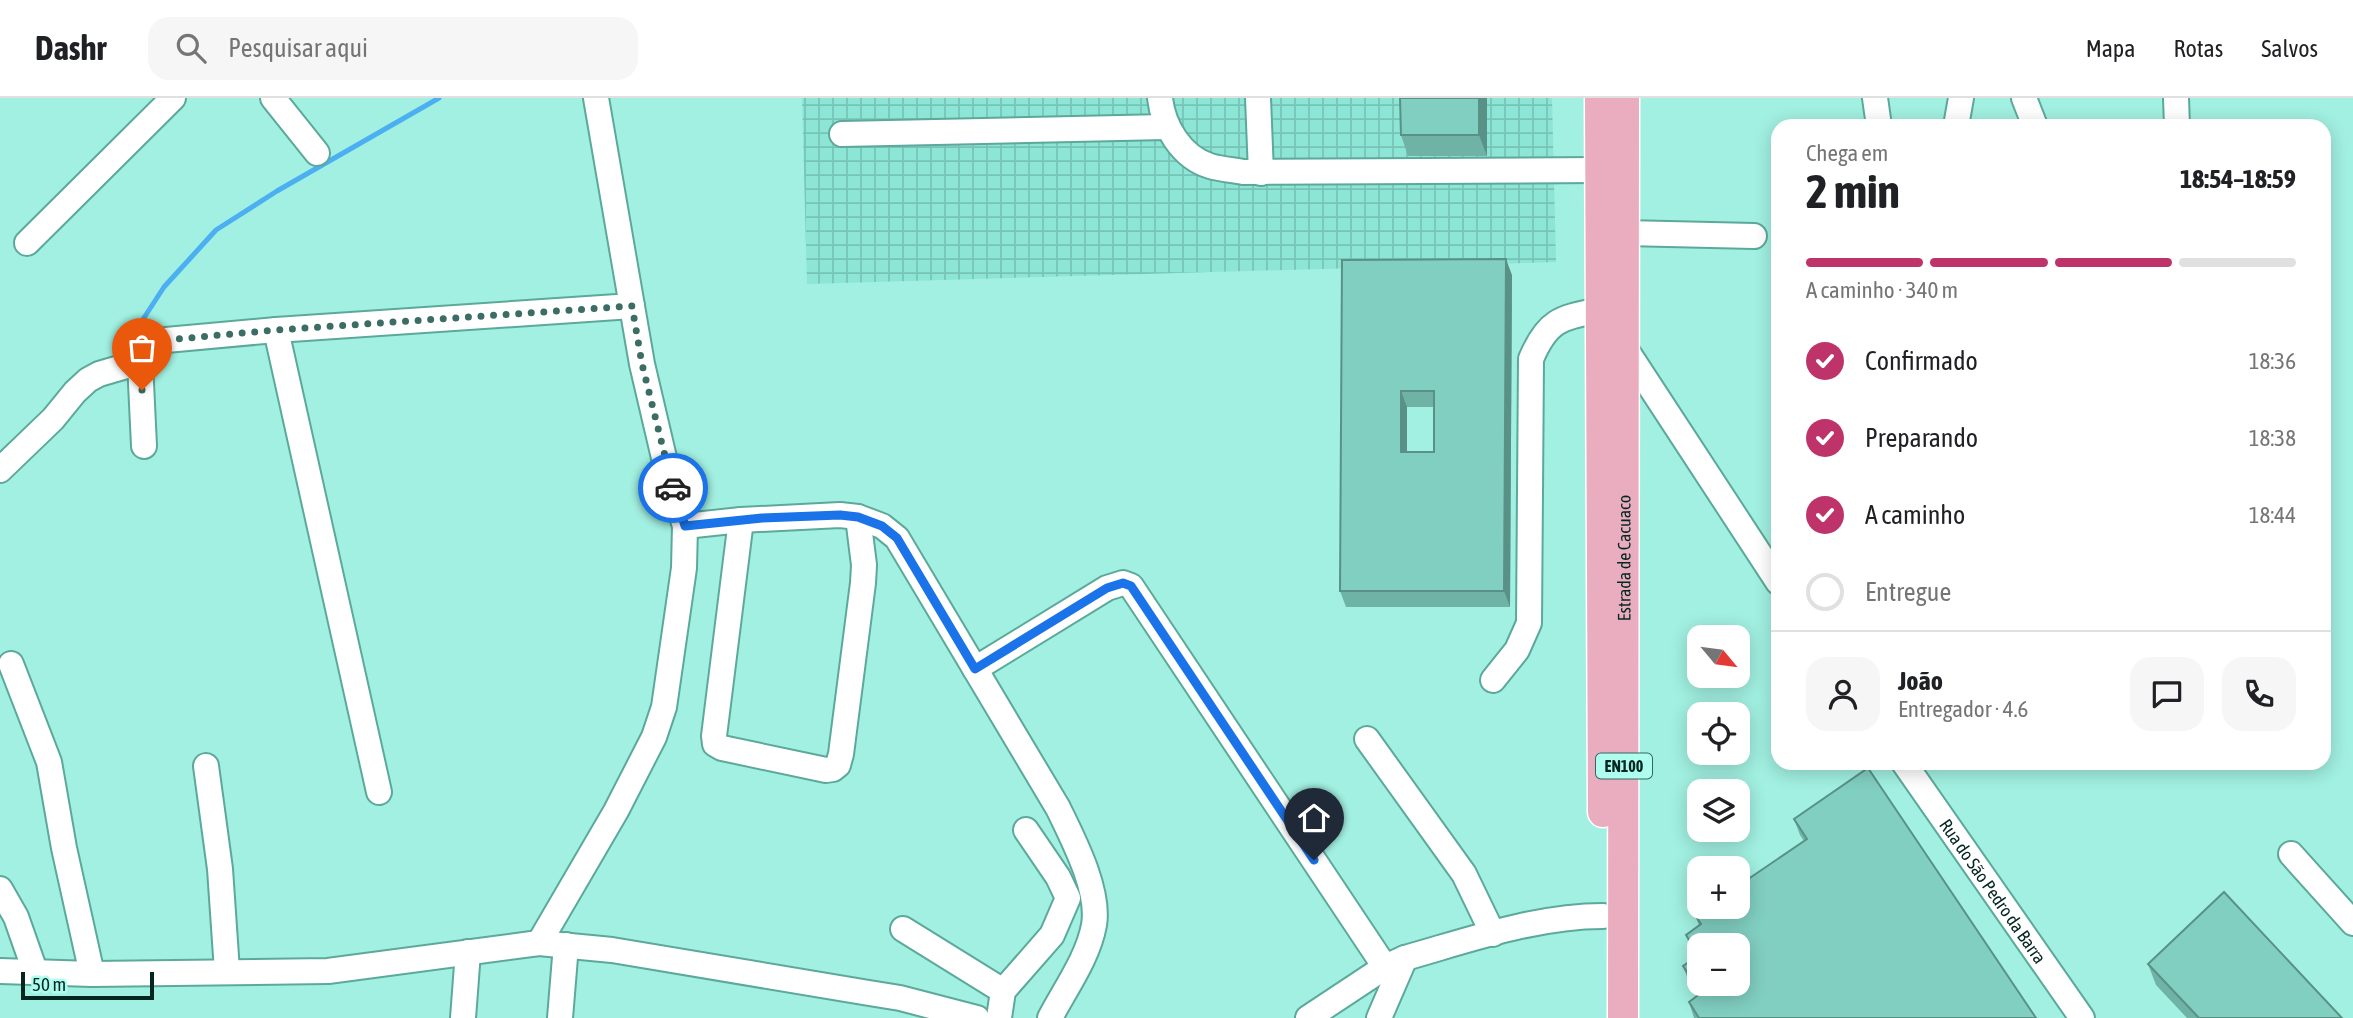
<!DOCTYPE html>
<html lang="pt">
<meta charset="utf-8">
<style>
body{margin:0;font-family:"Asap Condensed",sans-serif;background:#f6f6f6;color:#202124;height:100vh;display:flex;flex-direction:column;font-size:26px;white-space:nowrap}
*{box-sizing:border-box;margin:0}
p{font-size:23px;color:#757577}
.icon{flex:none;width:38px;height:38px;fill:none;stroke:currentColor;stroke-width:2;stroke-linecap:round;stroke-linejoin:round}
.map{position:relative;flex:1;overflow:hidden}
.panel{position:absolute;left:1771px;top:21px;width:560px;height:651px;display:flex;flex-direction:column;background:#fff;border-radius:21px;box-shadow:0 4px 18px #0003}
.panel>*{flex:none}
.needle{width:46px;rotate:119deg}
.buttons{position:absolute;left:1687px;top:527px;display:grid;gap:14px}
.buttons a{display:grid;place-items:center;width:63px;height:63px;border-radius:14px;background:#fff;box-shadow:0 4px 18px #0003;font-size:35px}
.scale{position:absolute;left:21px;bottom:18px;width:133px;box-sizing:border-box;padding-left:7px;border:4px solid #042621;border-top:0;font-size:19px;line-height:24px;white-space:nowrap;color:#042621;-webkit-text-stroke:5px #aefdee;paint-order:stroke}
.pin{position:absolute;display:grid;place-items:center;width:60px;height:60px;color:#fff;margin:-72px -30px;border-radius:50% 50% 50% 0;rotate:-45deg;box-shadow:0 0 7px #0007}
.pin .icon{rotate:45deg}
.courier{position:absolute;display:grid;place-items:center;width:70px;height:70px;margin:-35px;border:5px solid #1a73e8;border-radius:50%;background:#fff;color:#222;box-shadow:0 2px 9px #0007}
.head em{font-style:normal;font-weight:700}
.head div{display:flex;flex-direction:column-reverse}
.head{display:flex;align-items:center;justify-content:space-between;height:119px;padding:0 35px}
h1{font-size:46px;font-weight:700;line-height:52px}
.bar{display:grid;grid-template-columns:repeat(4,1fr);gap:10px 7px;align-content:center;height:84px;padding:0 35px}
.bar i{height:9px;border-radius:5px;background:#e0e0e0}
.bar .on{background:#be336a}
.bar p{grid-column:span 4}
.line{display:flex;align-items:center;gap:18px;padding:0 35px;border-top:2px solid #e0e0e0}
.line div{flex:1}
.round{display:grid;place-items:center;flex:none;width:74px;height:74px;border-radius:21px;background:#f6f6f6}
ol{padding:0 35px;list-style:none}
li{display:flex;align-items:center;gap:21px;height:77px}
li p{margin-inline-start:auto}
li .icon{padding:7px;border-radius:50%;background:#be336a;color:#fff;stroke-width:4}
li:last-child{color:#757577}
li i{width:38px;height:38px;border:4px solid #e0e0e0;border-radius:50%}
header{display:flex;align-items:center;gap:42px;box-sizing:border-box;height:98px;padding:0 35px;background:#fff;border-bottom:2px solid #e0e0e0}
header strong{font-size:33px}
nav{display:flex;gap:38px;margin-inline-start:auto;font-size:24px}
.search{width:490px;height:63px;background:#f6f6f6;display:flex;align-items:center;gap:18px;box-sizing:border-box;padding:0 24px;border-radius:21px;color:#757577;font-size:26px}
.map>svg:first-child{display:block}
.industrial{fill:url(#industrial-grid)}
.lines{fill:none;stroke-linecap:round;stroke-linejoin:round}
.stream{stroke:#4caff1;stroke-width:5}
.minor-casing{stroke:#5ca99c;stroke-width:28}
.major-casing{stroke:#fff;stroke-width:33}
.minor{stroke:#fff;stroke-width:24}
.major{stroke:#eaadc0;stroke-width:30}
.wall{fill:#6fb2a6;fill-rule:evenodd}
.shaded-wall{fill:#5a9187}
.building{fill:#81cfc1;stroke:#5a9187;stroke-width:2;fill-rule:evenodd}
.done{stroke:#3b6d64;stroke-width:7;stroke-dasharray:0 12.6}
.route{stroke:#1a73e8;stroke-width:9}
.labels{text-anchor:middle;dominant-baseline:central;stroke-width:5;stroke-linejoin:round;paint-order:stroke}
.shield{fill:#aefdee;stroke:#37665e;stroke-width:2}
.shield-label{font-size:16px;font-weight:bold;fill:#042621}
.street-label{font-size:18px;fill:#042621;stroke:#aefdee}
</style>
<header>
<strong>Dashr</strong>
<div class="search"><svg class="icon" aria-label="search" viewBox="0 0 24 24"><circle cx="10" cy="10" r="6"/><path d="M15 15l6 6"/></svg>Pesquisar aqui</div>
<nav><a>Mapa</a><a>Rotas</a><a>Salvos</a></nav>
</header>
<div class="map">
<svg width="2353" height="920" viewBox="0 0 2353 920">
<defs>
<pattern id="industrial-grid" width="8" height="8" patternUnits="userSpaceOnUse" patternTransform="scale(1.75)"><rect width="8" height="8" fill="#8ce5d5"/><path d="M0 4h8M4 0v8" fill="none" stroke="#77c4b7"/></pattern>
</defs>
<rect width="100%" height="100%" fill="#a1f0e1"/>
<path class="industrial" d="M802 0H1552L1556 164 807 186Z"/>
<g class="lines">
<path class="stream" d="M140 254 138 229 164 189 216 132 277 93 439 0"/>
<g class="minor-casing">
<g id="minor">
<path d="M273 0 317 55"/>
<path d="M1160 0C1163 28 1181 59 1210 68 1220 71 1232 72 1243 74L1599 72"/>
<path d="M1258 0 1261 75"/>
<path d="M1875 0 1879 28"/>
<path d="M2024 0 2035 28"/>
<path d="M2176 0 2177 28"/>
<path d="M1956 28 1961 0"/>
<path d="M842 36 1166 29"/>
<path d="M1625 135 1754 138"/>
<path d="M27 145 173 0"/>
<path d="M276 232 379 694"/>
<path d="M1623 247 1778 484"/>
<path d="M140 264 144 348"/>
<path d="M0 372 53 321 75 294 88 282 99 276 140 264 166 242 276 232 632 208"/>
<path d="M741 422 714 638 715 646 722 650 826 672 833 671 838 667 841 656 863 485 864 467 858 419"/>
<path d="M685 428 741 422 840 417 858 419 882 428 897 440 1058 710C1073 741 1100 792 1094 827 1088 860 1065 891 1050 920"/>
<path d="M11 566 49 664 64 750 92 876"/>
<path d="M975 571 1107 490 1123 485 1131 488 1385 869"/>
<path d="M1493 582 1517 552 1529 525 1531 261C1548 221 1561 220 1600 212"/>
<path d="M1367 641 1464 776 1493 836"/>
<path id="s1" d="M1904 665 2082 920"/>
<path d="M206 668 220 771 227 873"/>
<path d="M2291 756 2353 825"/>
<path d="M0 791 16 819 35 873"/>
<path d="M903 831 1003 893"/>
<path d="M539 845 616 713 654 639 664 609 684 470 685 428 665 364 642 266 596 0"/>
<path d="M0 873 92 876 328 873 539 845 612 852 863 894 900 900 977 920"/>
<path d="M463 920 468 854"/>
<path d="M560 920 566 847"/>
<path d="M999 920 1003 893 1052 837 1068 800 1058 779 1026 732"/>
<path d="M1308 920 1385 869 1405 860C1469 842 1536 818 1603 818"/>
<path d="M1379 920 1405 860"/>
</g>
</g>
<g class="major-casing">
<g id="major">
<path d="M1600 0 1603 714"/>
<path id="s2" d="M1623 920 1624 0"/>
</g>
</g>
<use href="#minor" class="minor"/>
<use href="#major" class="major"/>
</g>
<g class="wall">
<path d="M1487 0V58H1408L1401 37Z"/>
<path d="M1342 162 1512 177 1510 509H1346L1340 493ZM1407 309H1434V354H1407Z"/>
<path d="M1794 721 2036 920H1694L1689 904 1698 897 1689 884 1683 868 1696 860 1691 853 1686 837 1699 827 1695 817 1804 743 1800 737Z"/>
<path d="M2148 866 2342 920H2187L2156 887Z"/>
</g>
<g class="shaded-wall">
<path d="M1479 0H1487V58L1479 37Z"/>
<path d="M1506 161 1512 177 1510 509 1504 493Z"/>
<path d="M1401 293 1407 309V371L1401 354Z"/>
</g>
<g class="building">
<path d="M1400 0H1479V37H1401Z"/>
<path d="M1506 161 1504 493H1340L1342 162ZM1401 293H1434V354H1401Z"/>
<path d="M1868 670 2036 920H1699L1689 904 1701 895 1683 868 1699 857V886H1738V847H1699V857L1686 837 1701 826 1695 817 1708 808H1738V788L1807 741 1794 721Z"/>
<path d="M2224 794 2342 920H2199L2148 866Z"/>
</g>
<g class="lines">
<path class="done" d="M142 292 140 264 166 242 276 232 632 208 642 266 673 390"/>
<path class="route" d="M673 390 685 428 762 420 840 417 858 419 882 428 897 440 975 571 1107 490 1123 485 1131 488 1314 762"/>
</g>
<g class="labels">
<rect class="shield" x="1596" y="655.5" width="56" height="25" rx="5"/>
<g class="shield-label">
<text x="1624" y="668">EN100</text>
</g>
<g class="street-label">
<text stroke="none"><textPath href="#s2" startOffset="460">Estrada de Cacuaco</textPath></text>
<text stroke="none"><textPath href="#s1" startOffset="156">Rua do São Pedro da Barra</textPath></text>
</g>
</g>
</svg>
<div class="buttons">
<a><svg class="needle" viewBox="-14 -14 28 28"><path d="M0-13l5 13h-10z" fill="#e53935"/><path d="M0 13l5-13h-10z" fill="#757577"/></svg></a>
<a><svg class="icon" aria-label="locate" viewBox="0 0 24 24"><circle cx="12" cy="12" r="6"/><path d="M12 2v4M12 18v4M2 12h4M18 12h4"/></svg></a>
<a><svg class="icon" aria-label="layers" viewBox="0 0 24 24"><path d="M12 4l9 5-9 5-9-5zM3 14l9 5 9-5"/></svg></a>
<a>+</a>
<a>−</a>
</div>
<div class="scale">50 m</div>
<div class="pin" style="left:142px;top:292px;background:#ea580c"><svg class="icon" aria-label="bag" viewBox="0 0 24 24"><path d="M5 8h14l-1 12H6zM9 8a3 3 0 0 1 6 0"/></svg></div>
<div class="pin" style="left:1314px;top:762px;background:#1f2937"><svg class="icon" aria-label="home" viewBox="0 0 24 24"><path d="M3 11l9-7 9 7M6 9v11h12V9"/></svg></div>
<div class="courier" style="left:673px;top:390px"><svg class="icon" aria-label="car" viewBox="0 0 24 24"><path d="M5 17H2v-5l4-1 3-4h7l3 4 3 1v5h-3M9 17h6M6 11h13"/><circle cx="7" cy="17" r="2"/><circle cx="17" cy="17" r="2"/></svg></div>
<section class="panel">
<div class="head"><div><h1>2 min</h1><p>Chega em</p></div><em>18:54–18:59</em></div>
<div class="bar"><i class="on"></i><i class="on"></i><i class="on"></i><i></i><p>A caminho · 340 m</p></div>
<ol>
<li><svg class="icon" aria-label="check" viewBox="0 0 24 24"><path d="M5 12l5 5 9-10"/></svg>Confirmado<p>18:36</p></li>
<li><svg class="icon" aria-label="check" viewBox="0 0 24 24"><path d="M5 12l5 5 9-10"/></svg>Preparando<p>18:38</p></li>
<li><svg class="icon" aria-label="check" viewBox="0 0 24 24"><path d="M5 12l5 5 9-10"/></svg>A caminho<p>18:44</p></li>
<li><i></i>Entregue</li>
</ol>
<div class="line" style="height:126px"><a class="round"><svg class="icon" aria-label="person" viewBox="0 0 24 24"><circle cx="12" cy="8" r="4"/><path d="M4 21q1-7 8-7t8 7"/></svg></a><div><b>João</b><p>Entregador · 4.6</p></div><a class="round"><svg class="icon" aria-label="chat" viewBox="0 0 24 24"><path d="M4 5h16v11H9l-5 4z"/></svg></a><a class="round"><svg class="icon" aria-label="phone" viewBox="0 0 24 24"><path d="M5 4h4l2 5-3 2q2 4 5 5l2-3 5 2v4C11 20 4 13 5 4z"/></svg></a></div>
</section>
</div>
